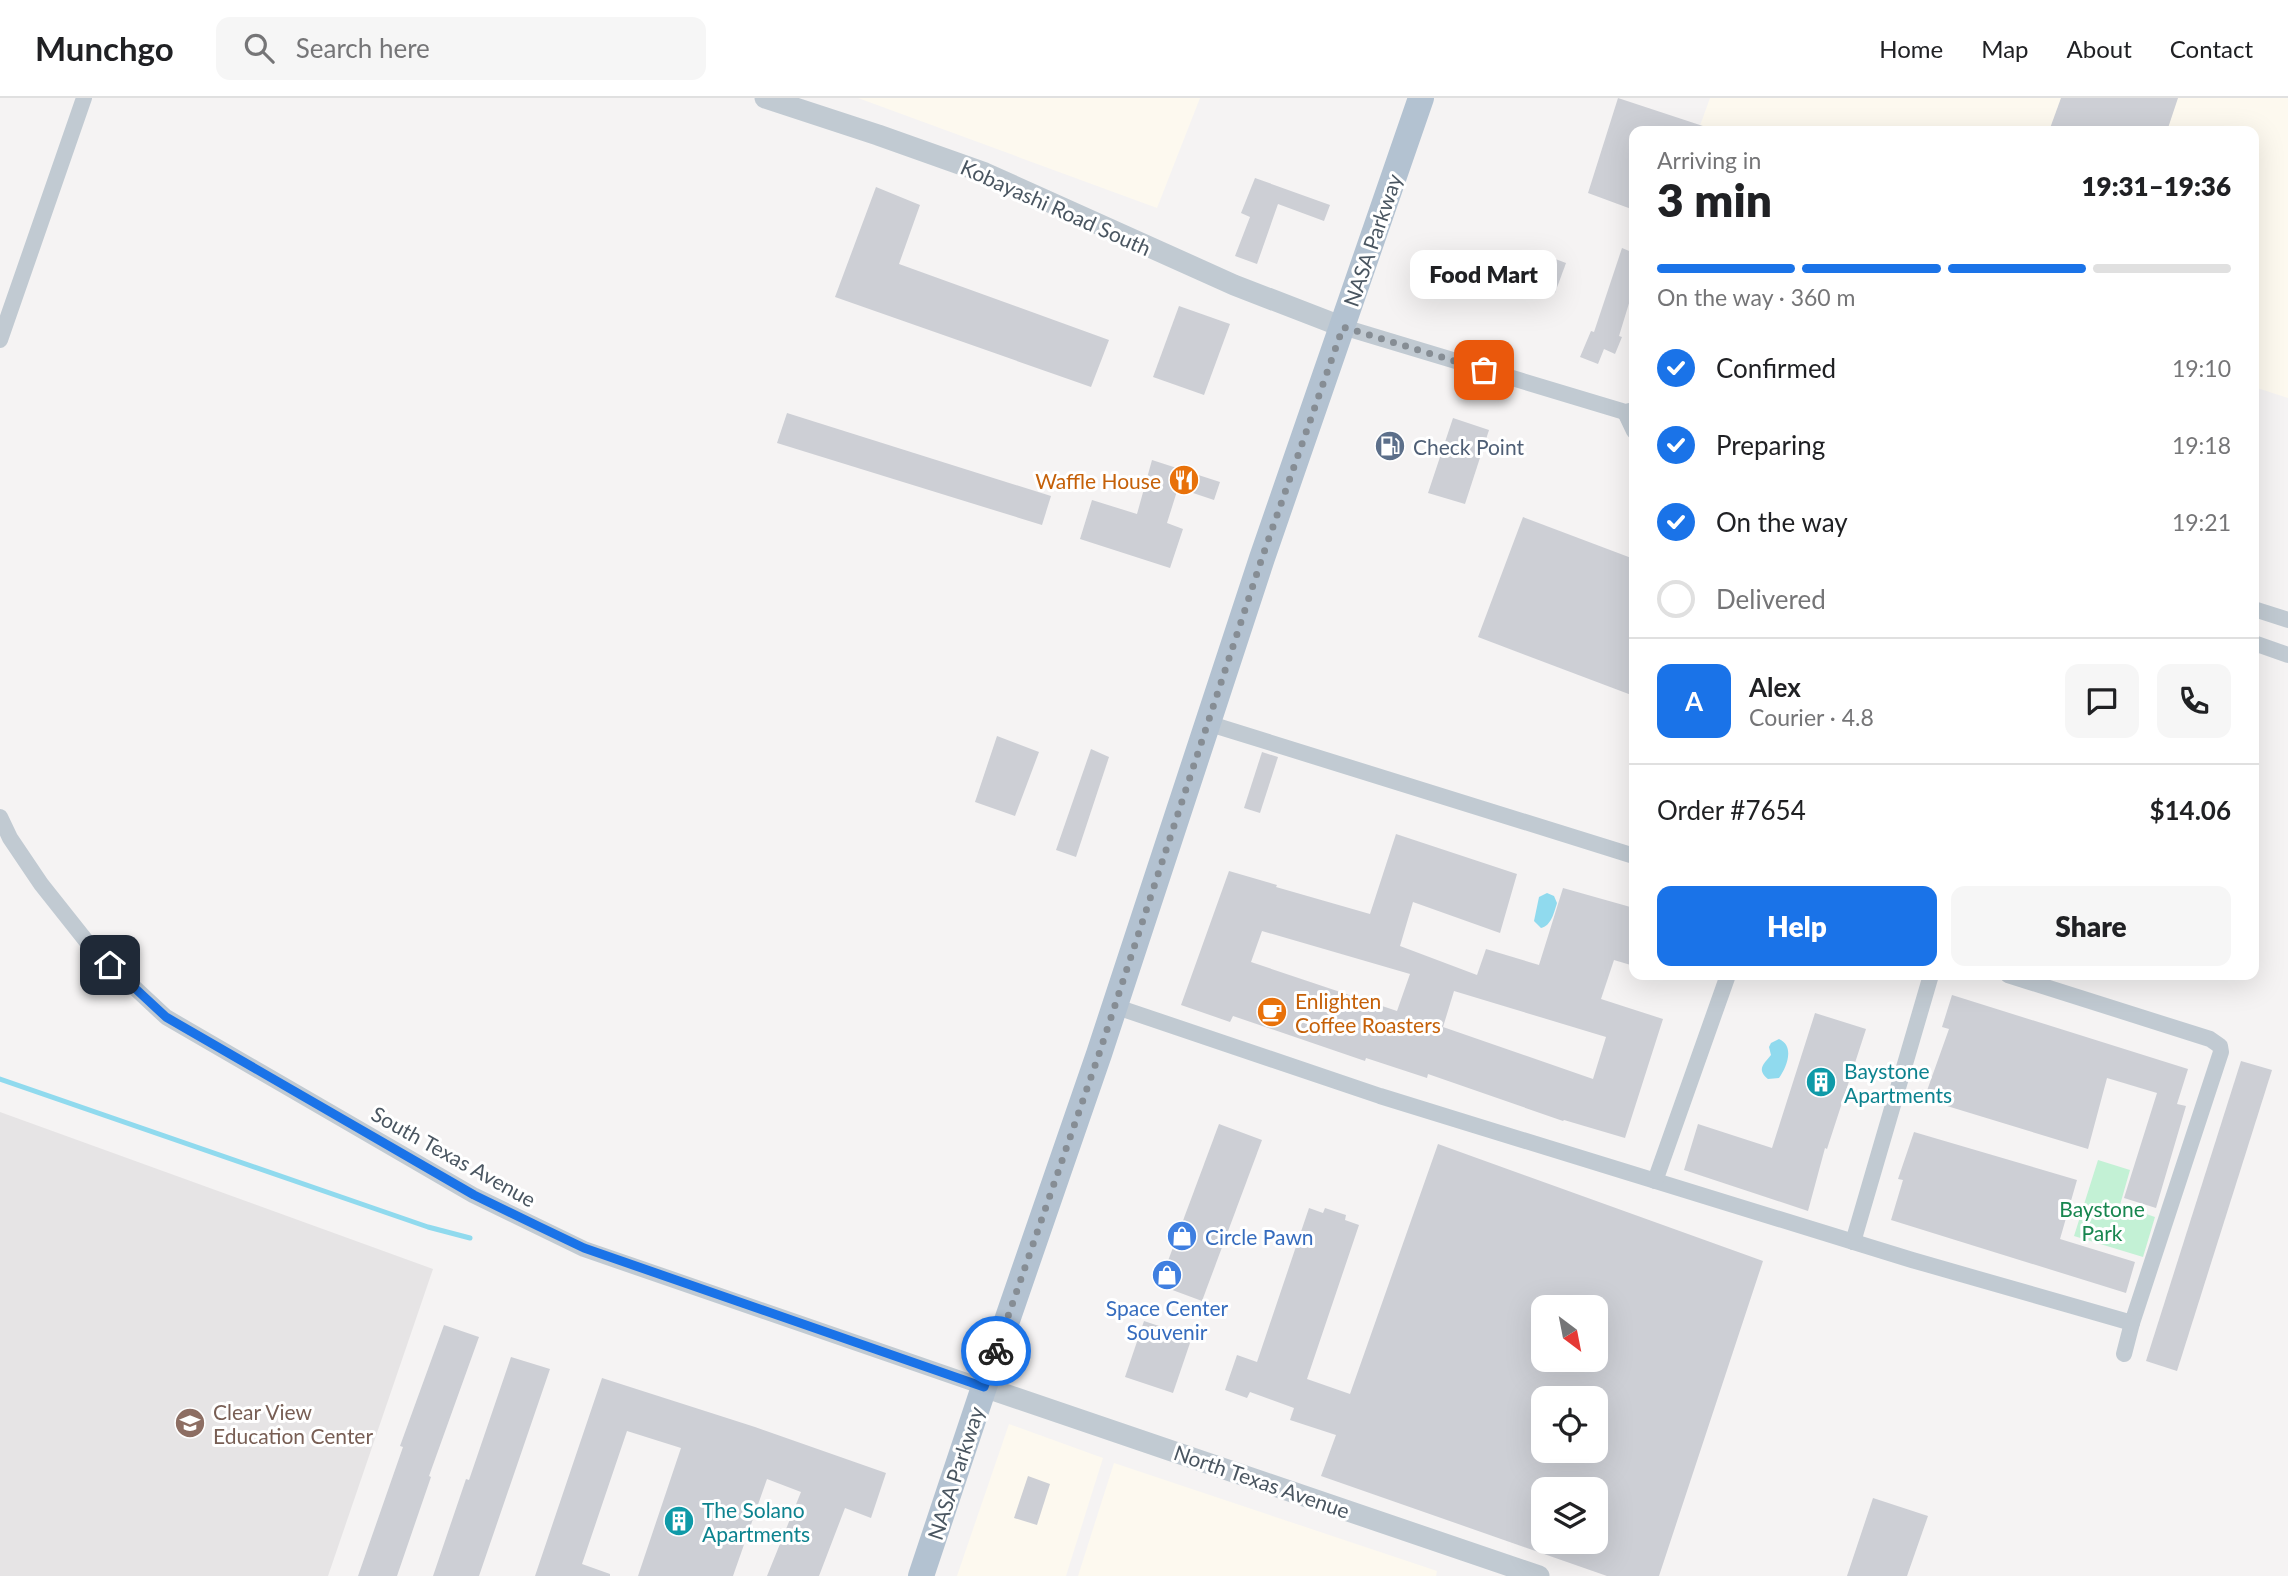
<!DOCTYPE html>
<meta charset="utf-8">
<style>
body{margin:0;font-family:Lato,sans-serif;background:#f6f6f6;color:#202124;height:100vh;display:flex;flex-direction:column;font-size:26px;white-space:nowrap}
*{box-sizing:border-box;margin:0}
p{font-size:23px;color:#757577}
.icon{flex:none;width:38px;height:38px;fill:none;stroke:currentColor;stroke-width:2;stroke-linecap:round;stroke-linejoin:round}
.map{position:relative;flex:1;overflow:hidden}
.details{position:absolute;left:1629px;top:28px;width:630px;height:854px;display:flex;flex-direction:column;background:#fff;border-radius:14px;box-shadow:0 7px 28px #0002}
.details>*{flex:none}
.needle{width:46px;rotate:148deg}
.fabs{position:absolute;left:1531px;top:1197px;display:grid;gap:14px}
.fabs a{display:grid;place-items:center;width:77px;height:77px;border-radius:14px;background:#fff;box-shadow:0 7px 28px #0002;font-size:35px}
.pin{position:absolute;display:grid;place-items:center;width:60px;height:60px;color:#fff;margin:-30px;border-radius:14px;box-shadow:0 4px 10px #0006}
.courier{position:absolute;display:grid;place-items:center;width:70px;height:70px;margin:-35px;border:5px solid #1a73e8;border-radius:50%;background:#fff;color:#222;box-shadow:0 2px 9px #0007}
.bubble{position:absolute;height:49px;border-radius:14px;background:#fff;box-shadow:0 7px 28px #0002;font-size:23px;font-weight:800;line-height:49px;text-align:center}
.head em{font-style:normal;font-weight:800}
.head div{display:flex;flex-direction:column-reverse}
.head{display:flex;align-items:center;justify-content:space-between;height:119px;padding:0 28px}
h1{font-size:46px;font-weight:800;line-height:52px}
.bar{display:grid;grid-template-columns:repeat(4,1fr);gap:10px 7px;align-content:center;height:84px;padding:0 28px}
.bar i{height:9px;border-radius:5px;background:#e0e0e0}
.bar .selected{background:#1a73e8}
.bar p{grid-column:span 4}
.line{display:flex;align-items:center;gap:18px;padding:0 28px;border-top:2px solid #e0e0e0}
.line div{flex:1}
.round{display:grid;place-items:center;flex:none;width:74px;height:74px;border-radius:14px;background:#f6f6f6}
ol{padding:0 28px;list-style:none}
li{display:flex;align-items:center;gap:21px;height:77px}
li p{margin-inline-start:auto}
li .icon{padding:7px;border-radius:50%;background:#1a73e8;color:#fff;stroke-width:4}
li:last-child{color:#757577}
li i{width:38px;height:38px;border:4px solid #e0e0e0;border-radius:50%}
.button{display:flex;gap:14px;margin-top:auto;padding:14px 28px}
.button a{flex:1;height:80px;border-radius:14px;background:#1a73e8;color:#fff;font-size:28px;font-weight:800;line-height:80px;text-align:center}
.button a+a{background:#f6f6f6;color:#202124}
header{display:flex;align-items:center;gap:42px;box-sizing:border-box;height:98px;padding:0 35px;background:#fff;border-bottom:2px solid #e0e0e0}
header strong{font-size:33px}
nav{display:flex;gap:38px;margin-inline-start:auto;font-size:24px}
.search{width:490px;height:63px;background:#f6f6f6;display:flex;align-items:center;gap:18px;box-sizing:border-box;padding:0 24px;border-radius:14px;color:#757577;font-size:26px}
.map>svg:first-child{display:block}
.commercial{fill:#fdf9ef}
.education{fill:#e6e4e5}
.green{fill:#c3f1d5}
.water{fill:#90daee}
.lines{fill:none;stroke-linecap:round;stroke-linejoin:round}
.stream{stroke:#90daee;stroke-width:5}
.building{fill:#cdcfd5;fill-rule:evenodd}
.minor{stroke:#c1cad2;stroke-width:16}
.tertiary{stroke:#c1cad2;stroke-width:21}
.primary{stroke:#b3c2d1;stroke-width:26}
.done{stroke:#868d94;stroke-width:7;stroke-dasharray:0 12.6}
.route{stroke:#1a73e8;stroke-width:9}
.labels{text-anchor:middle;dominant-baseline:central;stroke-width:6;stroke-linejoin:round;paint-order:stroke}
.street-label{font-size:21px;fill:#4a5661;stroke:#fff}
.service-label{font-size:21px;fill:#4e5e75;stroke:#fff;text-anchor:start}
.food-label{font-size:21px;fill:#c56008;stroke:#fff;text-anchor:end}
.culture-label{font-size:21px;fill:#0d838f;stroke:#fff;text-anchor:start}
.park-label{font-size:21px;fill:#17864f;stroke:#fff}
.shop-label{font-size:21px;fill:#366cbe;stroke:#fff;text-anchor:start}
.education-label{font-size:21px;fill:#785e54;stroke:#fff;text-anchor:start}
</style>
<header>
<strong>Munchgo</strong>
<div class="search"><svg class="icon" aria-label="search" viewBox="0 0 24 24"><circle cx="10" cy="10" r="6"/><path d="M15 15l6 6"/></svg>Search here</div>
<nav><a>Home</a><a>Map</a><a>About</a><a>Contact</a></nav>
</header>
<div class="map">
<svg width="2288" height="1478" viewBox="0 0 2288 1478">
<rect width="100%" height="100%" fill="#f5f3f3"/>
<g class="commercial">
<path d="M858 0H1200L1157 110Z"/>
<path d="M1710 0H2288V300L2254 289V33H1698Z"/>
<path d="M1009 1326 1103 1360 1066 1478H957Z"/>
<path d="M1114 1365 1437 1473 1436 1478H1078Z"/>
</g>
<path class="education" d="M0 1014 433 1171 328 1478H0Z"/>
<path class="green" d="M2098 1062 2130 1072 2120 1107 2155 1119 2143 1159 2074 1138Z"/>
<g class="water">
<path d="M1547 795 1554 798 1557 805C1554 815 1551 828 1541 830L1534 823 1539 799Z"/>
<path d="M1779 941C1795 948 1787 969 1779 980L1768 981C1756 971 1764 966 1771 957L1769 949 1771 945Z"/>
</g>
<g class="lines">
<path class="stream" d="M0 981 428 1129 470 1140"/>
</g>
<g class="building">
<path d="M1618 0 1712 31 1711 33H1634V112L1588 95Z"/>
<path d="M2061 0H2178L2167 33H2049Z"/>
<path d="M1255 80 1330 107 1324 123 1278 106 1257 166 1235 158 1250 119 1241 115Z"/>
<path d="M876 89 920 107 899 166 1109 242 1091 289 835 199Z"/>
<path d="M1622 150 1634 155V189L1619 238 1622 239 1615 256 1604 251 1598 266 1580 259 1591 233 1594 234Z"/>
<path d="M1542 156 1566 165 1555 195 1531 187Z"/>
<path d="M1179 208 1230 226 1204 297 1153 279Z"/>
<path d="M787 315 1051 398 1042 427 777 345Z"/>
<path d="M1453 320 1489 332 1465 406 1428 395Z"/>
<path d="M1152 362 1220 384 1214 402 1178 390 1167 425 1183 431 1170 470 1080 441 1092 402 1137 416Z"/>
<path d="M1523 419 1634 461V598L1478 539Z"/>
<path d="M997 638 1039 654 1015 718 975 704Z"/>
<path d="M1091 651 1109 659 1076 759 1056 752Z"/>
<path d="M1262 654 1278 659 1260 715 1244 710Z"/>
<path d="M1396 736 1517 776 1500 835 1413 804 1400 848 1477 877 1486 851 1539 867 1563 790 1634 810V868L1614 862 1601 901 1663 921 1625 1040 1564 1022 1563 1023 1428 976 1427 980 1366 960 1365 963 1233 918 1230 924 1181 907 1229 773 1277 787 1276 789 1370 816ZM1262 833 1410 876 1397 913 1251 864ZM1454 893 1606 939 1593 981 1443 929Z"/>
<path d="M1952 897 2188 971 2177 1006 2186 1008 2156 1110 2124 1100 2157 995 2107 980 2088 1051 1924 1001 1949 931 1942 929Z"/>
<path d="M1815 915 1866 931 1827 1051 1825 1050 1808 1113 1684 1072 1698 1026 1772 1050Z"/>
<path d="M2241 963 2272 972 2177 1273 2146 1263Z"/>
<path d="M1219 1026 1262 1042 1202 1203 1159 1187Z"/>
<path d="M1914 1034 2077 1082 2060 1141 2135 1164 2126 1195 1891 1122 1903 1082 1898 1081Z"/>
<path d="M1438 1046 1763 1163 1659 1478H1607L1321 1378 1336 1337 1290 1322 1294 1310 1250 1294 1247 1300 1225 1292 1237 1257 1257 1264 1309 1110 1323 1115 1325 1110 1346 1117 1345 1122 1359 1127 1307 1281 1350 1296ZM1544 1209H1596V1262H1544ZM1544 1300H1596V1353H1544ZM1544 1391H1596V1444H1544Z"/>
<path d="M1144 1223 1192 1239 1173 1295 1125 1279Z"/>
<path d="M444 1227 479 1239 429 1378 431 1379 397 1478H358L403 1349 400 1348Z"/>
<path d="M511 1259 550 1271 479 1478H433L466 1381 469 1382Z"/>
<path d="M602 1280 755 1329 886 1375 871 1420 845 1410 819 1478H767L801 1394 767 1381 733 1478H638L681 1350 627 1333 582 1466 610 1476V1478H535Z"/>
<path d="M1028 1378 1050 1386 1037 1427 1014 1420Z"/>
<path d="M1873 1400 1928 1418 1907 1478H1847Z"/>
</g>
<g class="lines">
<g class="minor">
<path d="M1343 229 1625 314 1634 312"/>
<path d="M0 242 84 0"/>
<path d="M1625 314 1634 333"/>
<path d="M2254 511 2288 522"/>
<path d="M2254 545 2288 557"/>
<path d="M1207 625 1634 758"/>
<path d="M0 719 10 740 41 786 91 849 166 919 473 1097 584 1151 984 1289"/>
<path d="M2008 877 2210 941 2220 948 2221 954 2132 1225 2124 1256"/>
<path d="M1114 908 1380 998 1912 1162 2132 1225"/>
<path d="M1655 1083 1728 877"/>
<path d="M1853 1144 1931 877"/>
</g>
<g class="tertiary">
<path d="M765 0 878 37 985 75 1234 187 1343 229"/>
<path d="M984 1289 1539 1478"/>
</g>
<path class="primary" d="M921 1478 984 1289 1099 956 1262 460 1421 0"/>
</g>
<g class="lines">
<path class="done" d="M996 1253 1099 956 1262 460 1343 229 1484 272"/>
<path class="route" d="M110 867 166 919 474 1097 540 1129 584 1150 984 1289 996 1253"/>
</g>
<defs>
<g id="fuel-disc" transform="scale(1.575)"><circle r="9.5" fill="#5c6f8a" stroke="#fff"/><path d="M-5.5-6h7V0h2V4h1.3V-2.5L3-4.5l.8-.8L6-3V5H2.5V1h-1V6h-7ZM-4.2-4.7v3.2H.2V-4.7Z" fill="#fff"/></g>
<g id="restaurant-disc" transform="scale(1.575)"><circle r="9.5" fill="#e8710a" stroke="#fff"/><path d="M-5-6h1v4h1v-4h1v4h1v-4h1v5L-1.5 .5V6h-2V.5L-5-1ZM5-6V6H3V1.5H1.5Q1.5-4 5-6Z" fill="#fff"/></g>
<g id="cafe-disc" transform="scale(1.575)"><circle r="9.5" fill="#e8710a" stroke="#fff"/><path d="M-5.5-4.5H6V0H3Q3 3.5 0 3.5H-2.5Q-5.5 3.5-5.5 0ZM3-3.2v2h1.7v-2ZM-6 4.5H4V6H-6Z" fill="#fff"/></g>
<g id="building-disc" transform="scale(1.575)"><circle r="9.5" fill="#0f9aa8" stroke="#fff"/><path d="M-4-6H4V6H1V3H-1V6H-4ZM-2.5-4.3h1.7v1.8h-1.7ZM.8-4.3h1.7v1.8H.8ZM-2.5-1h1.7V.8h-1.7ZM.8-1h1.7V.8H.8Z" fill="#fff"/></g>
<g id="shop-disc" transform="scale(1.575)"><circle r="9.5" fill="#3f7fe0" stroke="#fff"/><path d="M-5-2.5h2.3a2.7 3.5 0 0 1 5.4 0H5L5.5 6h-11ZM-1.5-2.5h3a1.5 2.3 0 0 0-3 0Z" fill="#fff"/></g>
<g id="school-disc" transform="scale(1.575)"><circle r="9.5" fill="#8d6e63" stroke="#fff"/><path d="M0-5L7-2L0 1L-7-2ZM-4 1L0 2.5L4 1V4Q0 6-4 4Z" fill="#fff"/></g>
</defs>
<g fill-rule="evenodd">
<use href="#fuel-disc" x="1390" y="348"/>
<use href="#restaurant-disc" x="1184" y="382"/>
<use href="#cafe-disc" x="1272" y="914"/>
<use href="#building-disc" x="1821" y="984"/>
<use href="#shop-disc" x="1182" y="1138"/>
<use href="#shop-disc" x="1167" y="1177"/>
<use href="#school-disc" x="190" y="1325"/>
<use href="#building-disc" x="679" y="1423"/>
</g>
<g class="labels">
<g class="street-label">
<text transform="translate(1056 109) rotate(24)">Kobayashi Road South</text>
<text transform="translate(1372 142) rotate(-71)">NASA Parkway</text>
<text transform="translate(454 1058) rotate(29)">South Texas Avenue</text>
<text transform="translate(955 1375) rotate(-72)">NASA Parkway</text>
<text transform="translate(1262 1383) rotate(19)">North Texas Avenue</text>
</g>
<g class="service-label">
<text x="1413" y="348">Check Point</text>
</g>
<g class="food-label">
<text x="1161" y="382">Waffle House</text>
<text x="1295" y="902" text-anchor="start">Enlighten<tspan x="1295" dy="24">Coffee Roasters</tspan></text>
</g>
<g class="culture-label">
<text x="1844" y="972">Baystone<tspan x="1844" dy="24">Apartments</tspan></text>
<text x="702" y="1411">The Solano<tspan x="702" dy="24">Apartments</tspan></text>
</g>
<g class="park-label">
<text x="2102" y="1110">Baystone<tspan x="2102" dy="24">Park</tspan></text>
</g>
<g class="shop-label">
<text x="1205" y="1138">Circle Pawn</text>
<text x="1167" y="1209" text-anchor="middle">Space Center<tspan x="1167" dy="24">Souvenir</tspan></text>
</g>
<g class="education-label">
<text x="213" y="1313">Clear View<tspan x="213" dy="24">Education Center</tspan></text>
</g>
</g>
</svg>
<div class="fabs">
<a><svg class="needle" viewBox="-14 -14 28 28"><path d="M0-13l5 13h-10z" fill="#e53935"/><path d="M0 13l5-13h-10z" fill="#757577"/></svg></a>
<a><svg class="icon" aria-label="locate" viewBox="0 0 24 24"><circle cx="12" cy="12" r="6"/><path d="M12 2v4M12 18v4M2 12h4M18 12h4"/></svg></a>
<a><svg class="icon" aria-label="layers" viewBox="0 0 24 24"><path d="M12 4l9 5-9 5-9-5zM3 14l9 5 9-5"/></svg></a>
</div>
<div class="pin" style="left:1484px;top:272px;background:#ea580c"><svg class="icon" aria-label="bag" viewBox="0 0 24 24"><path d="M5 8h14l-1 12H6zM9 8a3 3 0 0 1 6 0"/></svg></div>
<div class="pin" style="left:110px;top:867px;background:#1f2937"><svg class="icon" aria-label="home" viewBox="0 0 24 24"><path d="M3 11l9-7 9 7M6 9v11h12V9"/></svg></div>
<div class="courier" style="left:996px;top:1253px"><svg class="icon" aria-label="bike" viewBox="0 0 24 24"><circle cx="6" cy="16" r="4"/><circle cx="18" cy="16" r="4"/><path d="M6 16l4-8h5l3 8M10 8l3 8H6M13 5h3"/></svg></div>
<div class="bubble" style="left:1410px;top:152px;width:147px">Food Mart</div>
<section class="details">
<div class="head"><div><h1>3 min</h1><p>Arriving in</p></div><em>19:31–19:36</em></div>
<div class="bar"><i class="selected"></i><i class="selected"></i><i class="selected"></i><i></i><p>On the way · 360 m</p></div>
<ol>
<li><svg class="icon" aria-label="check" viewBox="0 0 24 24"><path d="M5 12l5 5 9-10"/></svg>Confirmed<p>19:10</p></li>
<li><svg class="icon" aria-label="check" viewBox="0 0 24 24"><path d="M5 12l5 5 9-10"/></svg>Preparing<p>19:18</p></li>
<li><svg class="icon" aria-label="check" viewBox="0 0 24 24"><path d="M5 12l5 5 9-10"/></svg>On the way<p>19:21</p></li>
<li><i></i>Delivered</li>
</ol>
<div class="line" style="height:126px"><b class="round" style="background:#1a73e8;color:#fff">A</b><div><b>Alex</b><p>Courier · 4.8</p></div><a class="round"><svg class="icon" aria-label="chat" viewBox="0 0 24 24"><path d="M4 5h16v11H9l-5 4z"/></svg></a><a class="round"><svg class="icon" aria-label="phone" viewBox="0 0 24 24"><path d="M5 4h4l2 5-3 2q2 4 5 5l2-3 5 2v4C11 20 4 13 5 4z"/></svg></a></div>
<div class="line" style="height:91px"><div>Order #7654</div><b>$14.06</b></div>
<div class="button"><a>Help</a><a>Share</a></div>
</section>
</div>
